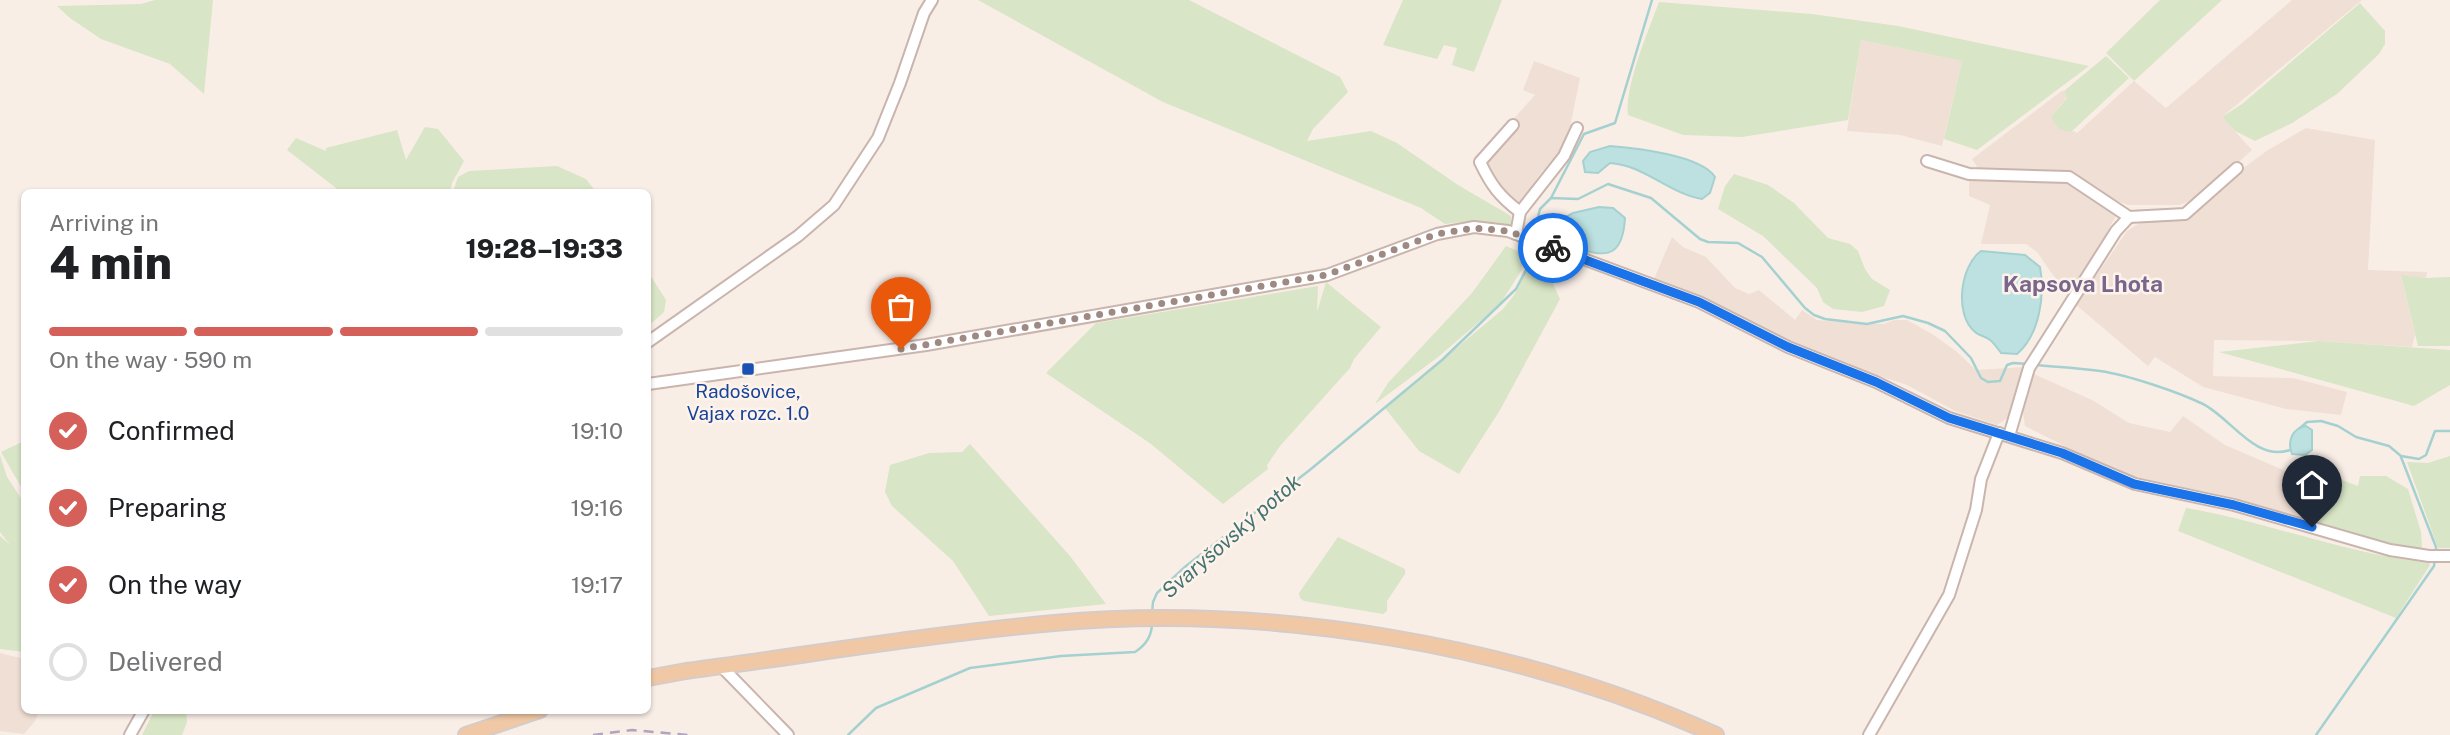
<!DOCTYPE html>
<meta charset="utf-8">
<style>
body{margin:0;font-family:"Public Sans",sans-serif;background:#f2f2f2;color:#202124;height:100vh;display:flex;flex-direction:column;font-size:26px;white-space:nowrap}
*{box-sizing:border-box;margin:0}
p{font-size:23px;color:#757577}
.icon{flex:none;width:38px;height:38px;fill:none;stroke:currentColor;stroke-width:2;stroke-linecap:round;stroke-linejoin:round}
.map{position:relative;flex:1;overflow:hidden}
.sheet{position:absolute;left:21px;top:189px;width:630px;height:525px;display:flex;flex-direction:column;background:#fff;border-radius:10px;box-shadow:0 2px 5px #0004}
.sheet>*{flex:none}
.pin{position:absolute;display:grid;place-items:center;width:60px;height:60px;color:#fff;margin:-72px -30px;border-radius:50% 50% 50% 0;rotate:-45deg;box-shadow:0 0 7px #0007}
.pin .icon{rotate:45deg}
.courier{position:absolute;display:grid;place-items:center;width:70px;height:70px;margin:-35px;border:5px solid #1a73e8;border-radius:50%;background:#fff;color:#222;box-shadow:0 2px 9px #0007}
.head em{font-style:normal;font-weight:800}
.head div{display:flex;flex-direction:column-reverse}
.head{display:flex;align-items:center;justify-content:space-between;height:119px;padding:0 28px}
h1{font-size:46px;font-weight:800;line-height:52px}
.bar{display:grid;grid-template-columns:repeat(4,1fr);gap:10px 7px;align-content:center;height:84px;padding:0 28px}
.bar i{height:9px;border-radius:5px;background:#e0e0e0}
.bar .selected{background:#d55f59}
.bar p{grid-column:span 4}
ol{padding:0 28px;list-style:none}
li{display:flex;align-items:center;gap:21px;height:77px}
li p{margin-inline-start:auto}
li .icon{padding:7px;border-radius:50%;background:#d55f59;color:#fff;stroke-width:4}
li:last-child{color:#757577}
li i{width:38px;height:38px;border:4px solid #e0e0e0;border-radius:50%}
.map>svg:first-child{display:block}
.residential{fill:#f0dfd5}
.green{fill:#d8e5c6}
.water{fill:#bce1e0;stroke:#a4d1d0;stroke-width:2}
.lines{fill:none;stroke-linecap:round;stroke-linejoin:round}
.stream{stroke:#a4d1d0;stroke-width:2.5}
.minor-casing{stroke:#c9b5ad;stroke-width:14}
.major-casing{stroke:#d4ccca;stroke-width:18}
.minor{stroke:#fff;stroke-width:10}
.major{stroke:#f1c8a5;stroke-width:14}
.rail{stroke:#b0a5c1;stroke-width:2.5;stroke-dasharray:10 7;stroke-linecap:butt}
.done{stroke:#9f8a83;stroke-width:7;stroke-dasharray:0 12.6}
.route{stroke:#1a73e8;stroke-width:9}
.transit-dot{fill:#1a4fb4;stroke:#fdf3eb;stroke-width:2.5}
.labels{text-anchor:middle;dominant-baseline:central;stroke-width:5;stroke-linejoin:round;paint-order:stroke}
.transit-label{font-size:19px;fill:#164399;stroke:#fdf3eb}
.water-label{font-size:21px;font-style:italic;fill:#437372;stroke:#fdf3eb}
.quarter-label{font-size:23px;font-weight:bold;fill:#79668c;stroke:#fdf3eb}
</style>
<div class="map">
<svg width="2450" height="735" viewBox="0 0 2450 735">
<rect width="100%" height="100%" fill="#f9eee6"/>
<g class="residential">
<path d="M2292 0H2362L2222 117 2252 150 2203 195 2180 205H2128L2107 197 2072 175 1980 171 1972 159 2063 90 2067 97 2051 117 2071 132 2074 131 2077 133 2134 81 2166 108Z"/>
<path d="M1861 40 1962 61 1942 146 1900 135 1847 131Z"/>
<path d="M1534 61 1580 78 1567 142 1538 177 1515 214 1495 198 1473 164 1535 95 1523 90Z"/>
<path d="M2306 128 2375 140 2368 270 2427 272 2426 278 2401 276 2415 334 2412 347 2319 341 2214 340 2213 376 2293 378 2347 392 2341 415 2286 409 2203 387 2155 357 2148 366 2076 305 2127 231 2146 219H2190L2213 193 2242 169 2268 150Z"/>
<path d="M2017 178 2068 180 2117 214 2071 296 2055 278 2037 252 2026 244H1981L1990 205 1969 196V180Z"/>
<path d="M1672 237 1683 247 1706 257 1735 288 1749 294 1759 290 1795 320 1802 310 1817 320 1855 323 1884 324 1894 320H1907L1932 334 1956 351 1976 370 2025 367 2009 417 1997 425 1955 411 1907 385 1806 352 1706 301 1654 279Z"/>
<path d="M2034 374 2094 401 2129 423 2170 432 2183 416 2225 445 2295 475H2328L2314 523 2133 477 2112 470 2025 426 2022 405Z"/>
<path d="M0 653 24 659V710L39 711 35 721 24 734 0 731Z"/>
</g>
<g class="green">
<path d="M155 0H213L204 94 170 64 101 39 70 18 57 6 141 4Z"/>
<path d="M978 0H1189L1340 77 1348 92 1313 129 1307 141 1371 131 1397 143 1458 185 1511 216V226L1471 221 1445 224 1421 208 1163 102Z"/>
<path d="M1403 0H1502L1474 72 1452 65 1457 48 1444 45 1437 59 1383 45Z"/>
<path d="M2160 0H2222L2134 81 2106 53Z"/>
<path d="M1659 2 1812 14 1898 26 2089 66 1977 150 1944 139 1962 61 1861 40 1848 120 1742 137 1683 135 1628 115C1624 88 1649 29 1659 2Z"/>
<path d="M2360 3 2385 31V44L2379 54 2337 94 2292 123 2255 141 2235 131 2222 117 2242 104Z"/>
<path d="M2106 56 2129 78 2071 132 2059 129 2051 117 2067 98 2064 91Z"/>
<path d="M425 127 438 129 464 161 452 183 450 192H338L336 188 287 150 296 138 326 151V148L397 130 406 160Z"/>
<path d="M557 166 586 179 596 192H453L458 177 469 171Z"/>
<path d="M1734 174 1768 185 1794 203 1828 238 1850 244 1858 251 1865 269 1872 279 1890 290 1884 306 1862 312 1833 309 1823 302 1817 288 1763 236 1718 209 1725 186Z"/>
<path d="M1506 246 1518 251 1523 259 1521 271 1500 304 1438 357 1375 404 1388 383 1472 293Z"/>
<path d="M1532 259 1547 263 1548 273 1560 299 1500 410 1459 474 1419 451 1385 408 1503 309 1515 294Z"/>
<path d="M648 272 666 300 664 312 648 326Z"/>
<path d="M2401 275 2426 278 2450 277V346H2418Z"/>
<path d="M1326 282 1381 327 1354 359 1350 368 1280 446 1267 465 1268 469 1223 504 1151 444 1046 373 1096 323 1318 286 1317 312Z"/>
<path d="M2319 341 2450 350V385L2414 406 2219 352Z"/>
<path d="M24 441V492L1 452Z"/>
<path d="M970 444 1070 556 1106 604 989 616 953 561 892 506 885 492 890 465 929 453 962 452Z"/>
<path d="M0 455 7 477 24 503V652L0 649V536L10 545 0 532Z"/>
<path d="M2450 456V548H2438L2407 462 2428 463Z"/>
<path d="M2328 475 2358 486 2360 476H2386L2408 489 2421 532 2422 549 2367 539 2314 523Z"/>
<path d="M2186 508C2268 522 2346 554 2429 563L2430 565 2396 618 2178 531Z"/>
<path d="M1338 537 1405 569V574L1387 601V611L1383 614 1304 601 1300 598 1299 593Z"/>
<path d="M154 711H186L187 722 182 735H142Z"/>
</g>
<g class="water">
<path d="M1610 146C1635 148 1701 155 1715 177L1710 193 1702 199C1668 193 1644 165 1610 163L1598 173 1585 172 1583 161 1590 152Z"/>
<path d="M1599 207 1613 208 1625 218C1623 251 1611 260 1581 249 1571 245 1563 243 1558 234L1564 218 1573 213Z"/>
<path d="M1981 251 2025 255 2040 267C2045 295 2040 334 2017 354L2001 353C1998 349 1994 343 1990 340 1986 336 1979 336 1975 332 1954 315 1960 266 1981 251Z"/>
<path d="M2306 426 2312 430V450L2305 455 2292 454C2287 442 2292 428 2306 426Z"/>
</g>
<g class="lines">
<g class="stream">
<path d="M1551 198 1584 134 1615 123 1652 0"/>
<path d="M1534 232 1540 209 1551 198 1578 199 1608 184 1651 198 1700 239 1708 242 1738 243 1762 257 1805 308 1814 315 1825 319 1867 324 1903 316 1928 323 1945 331 1971 358 1981 378 1988 382 2000 381 2007 365 2013 363 2029 364"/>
<path d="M2035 365C2057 367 2079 368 2100 371 2128 375 2178 392 2203 404 2231 418 2255 462 2290 450"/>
<path d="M2300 428 2307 422 2321 421 2338 426 2356 437 2389 446 2401 456 2419 459 2426 455 2435 431H2450"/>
<path d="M2401 457 2436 547V552"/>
<path d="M1152 613 1153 602 1157 593 1186 566 1311 469 1442 360 1516 289 1526 270 1531 248"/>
<path d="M848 735 876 708 970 668 1061 656 1135 652C1146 645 1152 636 1152 623"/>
<path d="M2316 735 2434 566 2435 559"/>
</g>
<g class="minor-casing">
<g id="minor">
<path d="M1513 125 1480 162C1491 185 1499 196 1520 212"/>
<path d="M1927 161 1969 174 2069 177 2129 217"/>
<path d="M1516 234 1520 212 1564 156 1577 128"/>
<path d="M648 342 798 236 834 205 878 138 900 83 924 13 932 0"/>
<path d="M648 384 926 345 1327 275 1437 234 1474 227 1508 231 1699 302 1788 347 1876 382 1949 418 2062 453 2135 484 2234 505 2390 550 2429 556H2450"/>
<path d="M2009 436 2029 368 2116 231 2129 217 2185 214 2237 168"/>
<path d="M721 666 788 735"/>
<path d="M130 735 144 710"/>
<path d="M1869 735 1949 595 1976 510 1981 479 1999 433"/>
</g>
</g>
<g class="major-casing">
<g id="major">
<path d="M648 678 686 671C808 655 931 634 1054 623 1270 603 1518 645 1716 735"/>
<path d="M466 735 540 710"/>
</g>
</g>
<use href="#minor" class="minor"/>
<use href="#major" class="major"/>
<path class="rail" d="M593 735 632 730 688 735"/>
</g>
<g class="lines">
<path class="done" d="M901 349 1326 275 1437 234 1474 228 1508 231 1553 248"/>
<path class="route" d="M1553 248 1699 302 1788 347 1876 382 1949 418 2062 453 2134 484 2234 505 2312 527"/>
</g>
<rect class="transit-dot" x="741" y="362" width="14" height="14" rx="3.5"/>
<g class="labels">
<g class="transit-label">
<text x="748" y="391">Radošovice,<tspan x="748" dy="22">Vajax rozc. 1.0</tspan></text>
</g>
<g class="water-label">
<text transform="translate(1231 536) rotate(-41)">Svaryšovský potok</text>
</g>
<g class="quarter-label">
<text x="2083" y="283">Kapsova Lhota</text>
</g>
</g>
</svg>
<div class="pin" style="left:901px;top:349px;background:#ea580c"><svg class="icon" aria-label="bag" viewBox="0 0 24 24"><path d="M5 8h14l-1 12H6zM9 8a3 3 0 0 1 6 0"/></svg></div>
<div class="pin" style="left:2312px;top:527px;background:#1f2937"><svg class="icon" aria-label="home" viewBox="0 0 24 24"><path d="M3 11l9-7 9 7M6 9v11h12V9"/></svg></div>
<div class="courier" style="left:1553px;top:248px"><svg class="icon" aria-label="bike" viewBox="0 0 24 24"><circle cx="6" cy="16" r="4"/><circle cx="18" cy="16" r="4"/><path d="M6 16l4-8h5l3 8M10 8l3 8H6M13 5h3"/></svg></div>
<section class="sheet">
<div class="head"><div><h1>4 min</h1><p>Arriving in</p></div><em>19:28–19:33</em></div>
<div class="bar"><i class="selected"></i><i class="selected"></i><i class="selected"></i><i></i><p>On the way · 590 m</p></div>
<ol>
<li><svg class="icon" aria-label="check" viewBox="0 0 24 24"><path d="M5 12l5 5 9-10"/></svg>Confirmed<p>19:10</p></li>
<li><svg class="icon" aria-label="check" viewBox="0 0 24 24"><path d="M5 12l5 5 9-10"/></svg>Preparing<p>19:16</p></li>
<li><svg class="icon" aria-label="check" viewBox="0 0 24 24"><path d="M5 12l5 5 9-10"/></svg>On the way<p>19:17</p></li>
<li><i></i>Delivered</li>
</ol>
</section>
</div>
